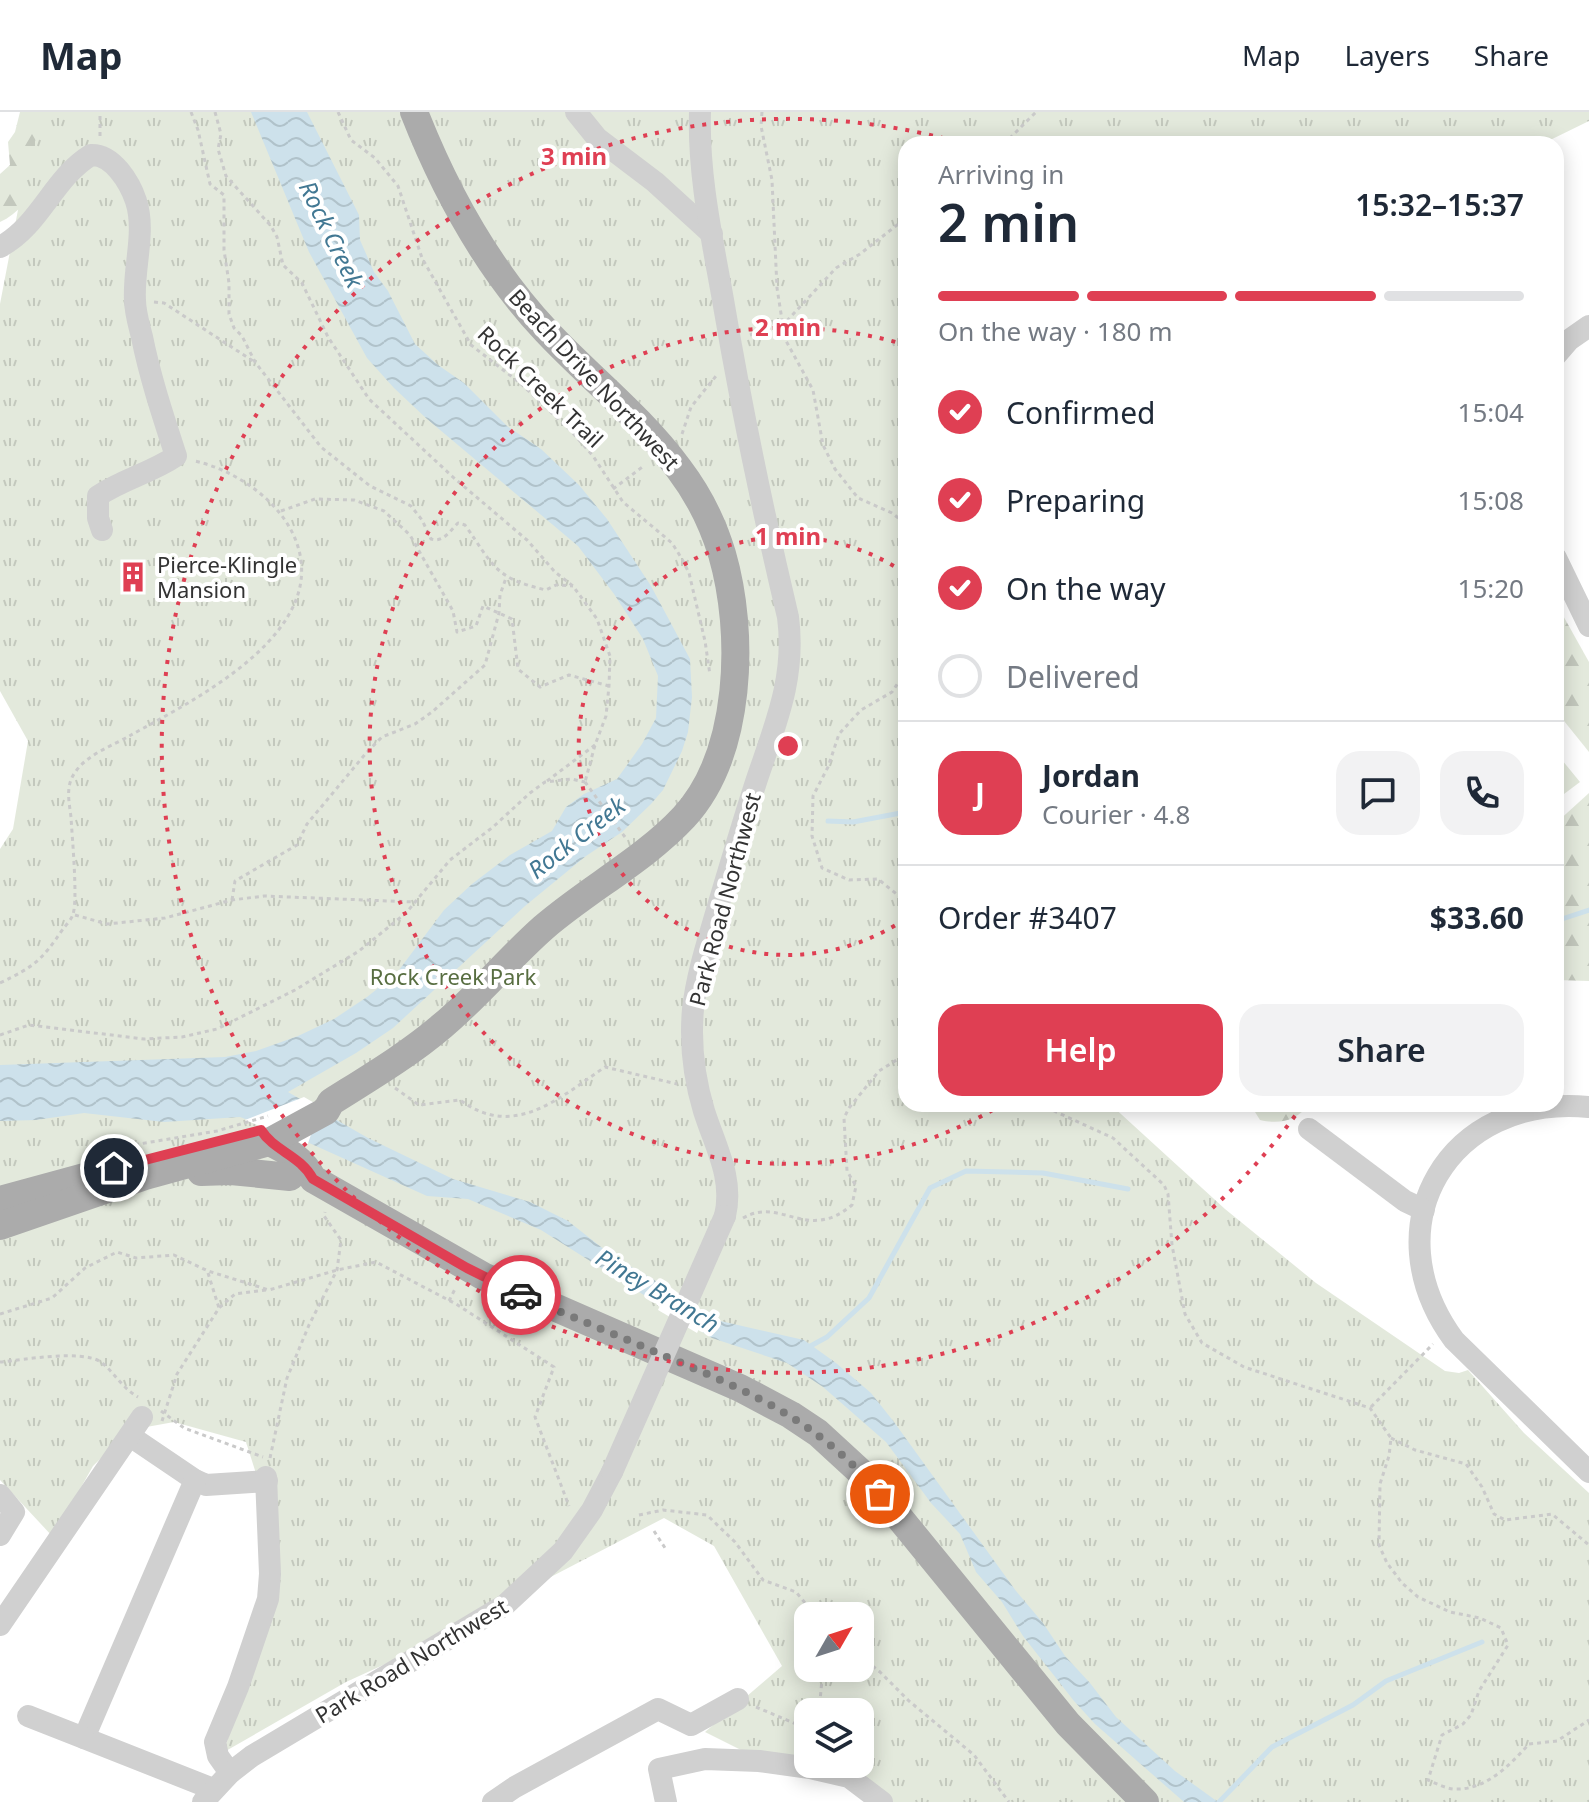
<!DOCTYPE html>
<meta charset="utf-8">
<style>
body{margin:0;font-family:"Noto Sans",sans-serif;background:#f2f2f3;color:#1f2937;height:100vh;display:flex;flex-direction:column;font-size:30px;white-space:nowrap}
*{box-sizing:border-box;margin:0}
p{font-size:26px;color:#747a83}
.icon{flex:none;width:44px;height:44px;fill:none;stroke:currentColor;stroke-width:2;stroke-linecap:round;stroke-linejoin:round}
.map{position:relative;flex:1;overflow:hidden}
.drawer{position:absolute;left:898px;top:24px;width:666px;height:976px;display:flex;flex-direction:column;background:#fff;border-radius:24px;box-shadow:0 4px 20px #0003}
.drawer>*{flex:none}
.needle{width:52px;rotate:51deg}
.fabs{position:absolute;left:794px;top:1490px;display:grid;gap:16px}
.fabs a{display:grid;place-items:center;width:80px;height:80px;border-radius:16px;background:#fff;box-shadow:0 4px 20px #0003;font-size:40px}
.pin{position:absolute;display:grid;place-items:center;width:68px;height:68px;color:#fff;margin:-34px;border:4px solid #fff;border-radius:50%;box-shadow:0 2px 8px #0007}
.courier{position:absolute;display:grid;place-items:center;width:80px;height:80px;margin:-40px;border:6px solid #df3f53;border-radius:50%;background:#fff;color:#222;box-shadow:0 2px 10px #0007}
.summary em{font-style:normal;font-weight:600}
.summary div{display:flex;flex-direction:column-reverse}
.summary{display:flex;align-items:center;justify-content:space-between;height:136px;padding:0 40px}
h1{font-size:52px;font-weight:600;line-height:60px}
.bar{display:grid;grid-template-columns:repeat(4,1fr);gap:12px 8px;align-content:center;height:96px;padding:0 40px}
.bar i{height:10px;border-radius:6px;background:#e0e1e3}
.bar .selected{background:#df3f53}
.bar p{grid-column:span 4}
.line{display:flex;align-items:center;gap:20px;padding:0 40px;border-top:2px solid #e0e1e3}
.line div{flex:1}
.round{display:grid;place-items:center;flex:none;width:84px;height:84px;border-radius:24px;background:#f2f2f3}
ol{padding:0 40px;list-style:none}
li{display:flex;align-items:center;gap:24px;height:88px}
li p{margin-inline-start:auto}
li .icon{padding:8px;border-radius:50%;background:#df3f53;color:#fff;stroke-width:4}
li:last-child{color:#747a83}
li i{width:44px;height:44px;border:4px solid #e0e1e3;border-radius:50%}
.cta{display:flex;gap:16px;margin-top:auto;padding:16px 40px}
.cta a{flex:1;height:92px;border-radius:24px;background:#df3f53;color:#fff;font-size:32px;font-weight:600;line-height:92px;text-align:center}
.cta a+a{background:#f2f2f3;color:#1f2937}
header{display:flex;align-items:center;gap:48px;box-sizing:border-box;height:112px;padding:0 40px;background:#fff;border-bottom:2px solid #e0e1e3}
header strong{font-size:38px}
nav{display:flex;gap:44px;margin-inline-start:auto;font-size:28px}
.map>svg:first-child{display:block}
.grass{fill:#e3e9dc}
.forest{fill:url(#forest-firs)}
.park{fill:url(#park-tufts);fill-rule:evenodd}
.water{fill:url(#water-waves)}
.pier{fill:#fff}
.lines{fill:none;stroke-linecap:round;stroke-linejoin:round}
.stream{stroke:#cde1eb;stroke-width:5}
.path{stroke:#cacaca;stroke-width:3;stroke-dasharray:4 4;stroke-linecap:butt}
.minor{stroke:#d0d0d0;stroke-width:22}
.major{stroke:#ababab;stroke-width:28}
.minor-bridge{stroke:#d0d0d0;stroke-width:22}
.done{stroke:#7a7a7a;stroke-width:8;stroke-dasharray:0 14.4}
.route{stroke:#df3f53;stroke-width:10}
.ring{fill:none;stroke:#df3f53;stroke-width:4;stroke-dasharray:4 8}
.labels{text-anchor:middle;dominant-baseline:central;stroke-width:8;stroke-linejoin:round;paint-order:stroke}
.street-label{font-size:22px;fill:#333;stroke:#fff}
.poi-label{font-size:22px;fill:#333;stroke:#fff;text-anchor:start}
.park-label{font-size:22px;fill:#586e41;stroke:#fff}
.water-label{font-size:24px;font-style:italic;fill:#427893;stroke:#fff}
.centre{fill:#df3f53;stroke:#fff;stroke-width:4}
.ring-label{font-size:24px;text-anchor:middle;font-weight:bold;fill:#df3f53;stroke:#fff;stroke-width:8;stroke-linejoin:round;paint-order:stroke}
</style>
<header>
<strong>Map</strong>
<nav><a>Map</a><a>Layers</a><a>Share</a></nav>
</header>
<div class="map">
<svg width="1589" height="1690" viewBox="0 0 1589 1690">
<defs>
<pattern id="forest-firs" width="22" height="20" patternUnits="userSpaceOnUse" patternTransform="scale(2)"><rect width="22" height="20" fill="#e3e9dc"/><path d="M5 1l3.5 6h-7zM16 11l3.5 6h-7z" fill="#c3c8bd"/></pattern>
<pattern id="park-tufts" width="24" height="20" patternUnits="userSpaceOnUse" patternTransform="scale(2)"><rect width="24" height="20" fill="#e3e9dc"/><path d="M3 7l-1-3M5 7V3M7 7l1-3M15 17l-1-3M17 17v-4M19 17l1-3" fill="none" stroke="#c3c8bd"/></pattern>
<pattern id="water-waves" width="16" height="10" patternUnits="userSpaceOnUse" patternTransform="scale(2)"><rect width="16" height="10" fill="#cde1eb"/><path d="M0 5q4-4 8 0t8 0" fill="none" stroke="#b0c2ca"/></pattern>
</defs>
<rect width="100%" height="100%" fill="#fff"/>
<path class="grass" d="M1562 648 1580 670 1556 688V653Z"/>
<g class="forest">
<path d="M20 0H83C63 33 35 95 0 110V62L10 53 8 30 15 20Z"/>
<path d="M1556 491 1589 550V640L1556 599Z"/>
<path d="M1589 681V869L1556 868V711Z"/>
<path d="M1250 992H1311C1295 1008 1282 1013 1260 1008Z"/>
</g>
<path class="park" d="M45 0H1589V9L1542 32H906V992H1110L1225 1097 1316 1171 1445 1259 1459 1261 1468 1258 1524 1321 1589 1381V1690H890L838 1652H860V1600H808V1648L745 1640 705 1620 782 1554 714 1434 664 1406 466 1509 427 1533 346 1570 224 1640 254 1538 268 1459 260 1374 246 1330 174 1310 130 1318 93 1354 53 1425 0 1368V737L13 717 28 629 0 579V192L26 56ZM808 1504H860V1556H808Z"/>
<path class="water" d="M251 0H307L359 103 360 128 374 160 388 179 415 232 438 253 464 271 507 314 541 337 579 373 607 407 651 474 690 547 692 585 688 620 682 639 663 678 651 692 622 720 586 744 525 794 393 916 356 941 288 980 368 1026 453 1067 530 1090 568 1109 615 1146 653 1167 703 1205 804 1228 836 1251 871 1281 894 1310 1016 1479 1043 1511 1065 1544 1090 1571 1116 1605 1175 1659 1218 1690H1184L1095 1612 1074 1589 1023 1524 1002 1490 976 1460 960 1422 931 1391 886 1330 823 1275 787 1251 712 1226 541 1118 468 1087 427 1084 307 1030 240 1005 164 1010 84 1001 36 1008 0 1009V953L225 945 256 939 298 924 334 907 367 885 396 862 444 798 472 772 510 743 552 719 566 695 584 682 617 667 642 632 656 606 658 564 643 527 614 482 578 434 427 307 394 276 367 246 309 140Z"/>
<g class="pier">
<path d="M304 985 337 1004 312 1020 307 1034 245 1008Z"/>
<path d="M669 1174 706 1202 697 1221 658 1198Z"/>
</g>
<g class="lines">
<g class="stream">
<path d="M828 709 853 710 906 700"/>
<path d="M1556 809 1589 798"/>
<path d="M805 1237 827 1225 869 1186 930 1076 966 1059 1043 1061 1128 1077"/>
<path d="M1219 1690 1272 1635 1353 1593 1386 1569 1482 1530"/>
</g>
<g class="path">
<path d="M191 0 198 18 210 72 224 83V138L229 171V202L234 216 242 224 255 250 321 335 370 374 411 394 422 408 431 427C443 431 450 419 458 411L465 413C494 454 494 466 546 478L556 473 573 474"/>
<path d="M215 0 221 22 218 37 226 64 271 114 277 125 283 153 302 171 328 225 369 287 454 366 527 428 555 460 573 474 597 507 610 544 609 574 606 604 595 633 585 670"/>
<path d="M338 0 351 28 375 46 398 74 422 146 471 233 520 271 571 319 593 344 623 390 672 431 682 447 689 461 705 529 710 563"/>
<path d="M762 0 761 14 772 68 777 176 785 227 813 278 823 333 835 357 858 386 892 401 906 412"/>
<path d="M100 24V0"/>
<path d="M1004 32 1036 0"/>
<path d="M154 190 164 191 253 249"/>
<path d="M750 223 784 212 836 156 860 142 906 106"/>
<path d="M682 322 691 295 716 264"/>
<path d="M613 377 645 353"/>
<path d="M281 399 315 387 354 388 384 399 410 423 453 499 457 520 476 514 483 494 512 507 518 557 540 575 569 563 609 574"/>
<path d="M906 559 892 580 861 598 839 622 828 655 813 684 812 724 822 756 849 768 878 767 899 784 906 799"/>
<path d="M547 669 595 633"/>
<path d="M585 670 625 725"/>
<path d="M232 788 235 769 297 733 307 712 367 640 382 625 415 612 432 600 485 553 499 501 500 483 506 466"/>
<path d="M75 803 107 812 165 806 232 788 264 784 415 790"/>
<path d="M0 871C35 854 41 849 63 817 66 813 72 807 73 802 78 788 72 724 71 705 69 689 65 673 76 659 88 642 114 633 131 623 196 587 338 517 293 422 276 386 234 358 195 349"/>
<path d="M0 923 29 913 144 927 182 925 217 917 295 878 359 839 406 801 450 748 493 715 530 681 545 670 571 667 585 670"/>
<path d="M395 976 419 993 460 988C514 1028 559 986 605 955L677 972"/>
<path d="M1039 992 1113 1026 1164 1073 1168 1082 1172 1133 1185 1202 1202 1231 1244 1255 1370 1296 1391 1326 1389 1344 1380 1372 1379 1433 1387 1451 1402 1471 1418 1485 1450 1500 1480 1506 1501 1516 1508 1533 1479 1579 1471 1603 1463 1612 1442 1623 1428 1668C1435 1671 1445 1676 1453 1677 1485 1679 1509 1654 1529 1632L1557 1629 1589 1608"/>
<path d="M127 1034 217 1019 268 1004"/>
<path d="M743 1106C781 1084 807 1131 852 1093L856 1074 847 1059 844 1006 849 996 879 959 906 942"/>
<path d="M208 1161 219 1196"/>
<path d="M449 1189 456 1175"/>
<path d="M0 1202 52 1186 85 1156 117 1140 136 1146 174 1143 208 1159 269 1178 337 1158 376 1150 456 1192 554 1255 535 1305 569 1394"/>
<path d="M0 1250C24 1248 81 1237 101 1250 115 1261 122 1276 138 1285"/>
<path d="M1371 1295 1433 1232"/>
<path d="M161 1299 184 1316 263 1345"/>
<path d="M162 1309 177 1262 219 1196 235 1182 266 1178"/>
<path d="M1391 1326 1415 1338 1466 1352 1482 1375 1494 1402 1505 1408 1552 1402 1589 1433"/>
<path d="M270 1346 287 1266 309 1213 337 1158 341 1128 324 1104 325 1100"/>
<path d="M639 1403 663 1398 707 1403 735 1430 763 1468 796 1480 816 1504"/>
<path d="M654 1419 667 1439"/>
<path d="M860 1544 880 1560 909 1589 974 1643 1009 1690"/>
<path d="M756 1595 808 1617"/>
<path d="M819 1600 823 1556"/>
</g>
<g class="minor">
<path d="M576 0 597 26 655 70 712 122"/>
<path d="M700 0C698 63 712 126 723 188 741 294 763 400 788 505 796 566 775 613 756 670 743 710 731 751 719 791 709 826 697 861 693 897 690 931 694 966 704 999 715 1034 734 1066 725 1104"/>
<path d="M0 135C40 114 53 66 91 43 113 42 130 71 136 89 146 120 133 156 135 188 135 200 139 213 142 225 150 265 163 304 176 344 151 361 123 367 98 384V406L102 418"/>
<path d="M1556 243 1569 228 1589 214"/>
<path d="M1556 446 1589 514"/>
<path d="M1589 995C1449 981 1370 1114 1454 1228L1589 1360"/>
<path d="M1309 1017 1405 1089 1424 1098"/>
<path d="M130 1324 195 1368 206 1373 267 1369"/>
<path d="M195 1368 84 1626 213 1677"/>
<path d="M0 1383 14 1400 0 1423"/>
<path d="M0 1513 142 1305"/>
<path d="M28 1604 84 1626"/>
<path d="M230 1661 218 1644 215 1630 238 1575 268 1487 270 1462 266 1365"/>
<path d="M203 1690 230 1661 252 1644 505 1493 563 1439 592 1398 612 1360"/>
<path d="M493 1690 515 1675 658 1597 691 1613 738 1587"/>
<path d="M666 1690 659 1657 705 1647 759 1649 810 1656 849 1665 882 1690"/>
</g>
<g class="major">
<path d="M269 1030C287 1038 303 1048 313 1067L483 1164 740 1276 791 1303 818 1321 867 1366 1068 1612 1145 1690"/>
<path d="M201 1060 231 1059 290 1065"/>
<path d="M0 1088 121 1055"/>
<path d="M0 1114 145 1064 269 1030 326 999 331 990C369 966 408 943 442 914 478 884 508 847 543 816 588 777 644 748 684 705 742 642 745 521 722 442 713 412 698 382 679 357 641 305 589 265 546 219 487 156 445 79 414 0"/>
</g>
<path class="minor-bridge" d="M612 1360 725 1104"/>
</g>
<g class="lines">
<path class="done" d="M521 1183C570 1204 619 1224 667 1245 753 1281 818 1309 880 1382"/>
<path class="route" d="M114 1056 261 1018C274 1039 300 1043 313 1067L467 1156 521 1183"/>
</g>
<g class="ring">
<path d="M905 807A209 209 0 1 1 905 461"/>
<path d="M1003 992A418 418 0 1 1 903 232"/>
<path d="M1302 994A627 627 0 1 1 961 31"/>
</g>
<defs>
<g id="building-bare" transform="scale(2.4)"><path d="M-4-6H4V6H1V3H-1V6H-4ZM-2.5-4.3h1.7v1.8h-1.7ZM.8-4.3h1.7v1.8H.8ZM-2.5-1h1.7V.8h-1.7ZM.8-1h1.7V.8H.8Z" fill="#df3f53" stroke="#fff" stroke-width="2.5" paint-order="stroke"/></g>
</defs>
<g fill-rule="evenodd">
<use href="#building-bare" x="133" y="465"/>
</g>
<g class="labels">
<g class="street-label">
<text transform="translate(595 267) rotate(47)">Beach Drive Northwest</text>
<text transform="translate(541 274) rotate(44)">Rock Creek Trail</text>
<text transform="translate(724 787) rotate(-75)">Park Road Northwest</text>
<text transform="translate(411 1548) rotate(-31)">Park Road Northwest</text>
</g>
<g class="poi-label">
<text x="157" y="452">Pierce-Klingle<tspan x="157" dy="25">Mansion</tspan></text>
</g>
<g class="park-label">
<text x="453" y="864">Rock Creek Park</text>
</g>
<g class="water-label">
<text transform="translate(332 122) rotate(64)">Rock Creek</text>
<text transform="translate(576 725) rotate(-38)">Rock Creek</text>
<text transform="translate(658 1178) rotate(31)">Piney Branch</text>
</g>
</g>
<circle cx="788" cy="634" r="12" class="centre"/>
<g class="ring-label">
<text x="574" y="53">3 min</text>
<text x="788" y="224">2 min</text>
<text x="788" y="433">1 min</text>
</g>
</svg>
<div class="fabs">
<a><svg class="needle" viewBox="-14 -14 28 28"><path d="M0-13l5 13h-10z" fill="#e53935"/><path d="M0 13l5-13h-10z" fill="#747a83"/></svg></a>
<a><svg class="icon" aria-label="layers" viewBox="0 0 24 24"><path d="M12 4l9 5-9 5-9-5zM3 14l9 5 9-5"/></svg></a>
</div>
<div class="pin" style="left:880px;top:1382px;background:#ea580c"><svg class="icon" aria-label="bag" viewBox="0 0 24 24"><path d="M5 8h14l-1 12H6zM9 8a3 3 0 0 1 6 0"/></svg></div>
<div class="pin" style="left:114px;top:1056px;background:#1f2937"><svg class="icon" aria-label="home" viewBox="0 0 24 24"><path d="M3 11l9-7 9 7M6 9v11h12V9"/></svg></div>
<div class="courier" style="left:521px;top:1183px"><svg class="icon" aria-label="car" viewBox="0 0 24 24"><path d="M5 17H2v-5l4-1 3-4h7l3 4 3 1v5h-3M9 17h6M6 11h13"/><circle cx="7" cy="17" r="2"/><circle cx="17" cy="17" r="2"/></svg></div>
<section class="drawer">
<div class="summary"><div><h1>2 min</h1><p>Arriving in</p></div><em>15:32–15:37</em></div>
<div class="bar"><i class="selected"></i><i class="selected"></i><i class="selected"></i><i></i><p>On the way · 180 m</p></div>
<ol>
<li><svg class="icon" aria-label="check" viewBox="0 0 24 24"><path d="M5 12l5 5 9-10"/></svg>Confirmed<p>15:04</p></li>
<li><svg class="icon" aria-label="check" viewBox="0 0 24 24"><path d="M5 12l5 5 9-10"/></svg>Preparing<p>15:08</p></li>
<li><svg class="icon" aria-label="check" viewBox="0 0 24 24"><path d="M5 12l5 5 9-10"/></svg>On the way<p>15:20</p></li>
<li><i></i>Delivered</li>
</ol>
<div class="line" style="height:144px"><b class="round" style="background:#df3f53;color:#fff">J</b><div><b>Jordan</b><p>Courier · 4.8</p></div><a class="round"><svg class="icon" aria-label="chat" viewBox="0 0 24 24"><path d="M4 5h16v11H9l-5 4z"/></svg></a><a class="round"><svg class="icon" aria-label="phone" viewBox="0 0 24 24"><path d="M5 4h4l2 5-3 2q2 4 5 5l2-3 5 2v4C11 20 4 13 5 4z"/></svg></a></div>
<div class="line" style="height:104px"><div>Order #3407</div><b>$33.60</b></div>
<div class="cta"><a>Help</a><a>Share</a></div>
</section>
</div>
